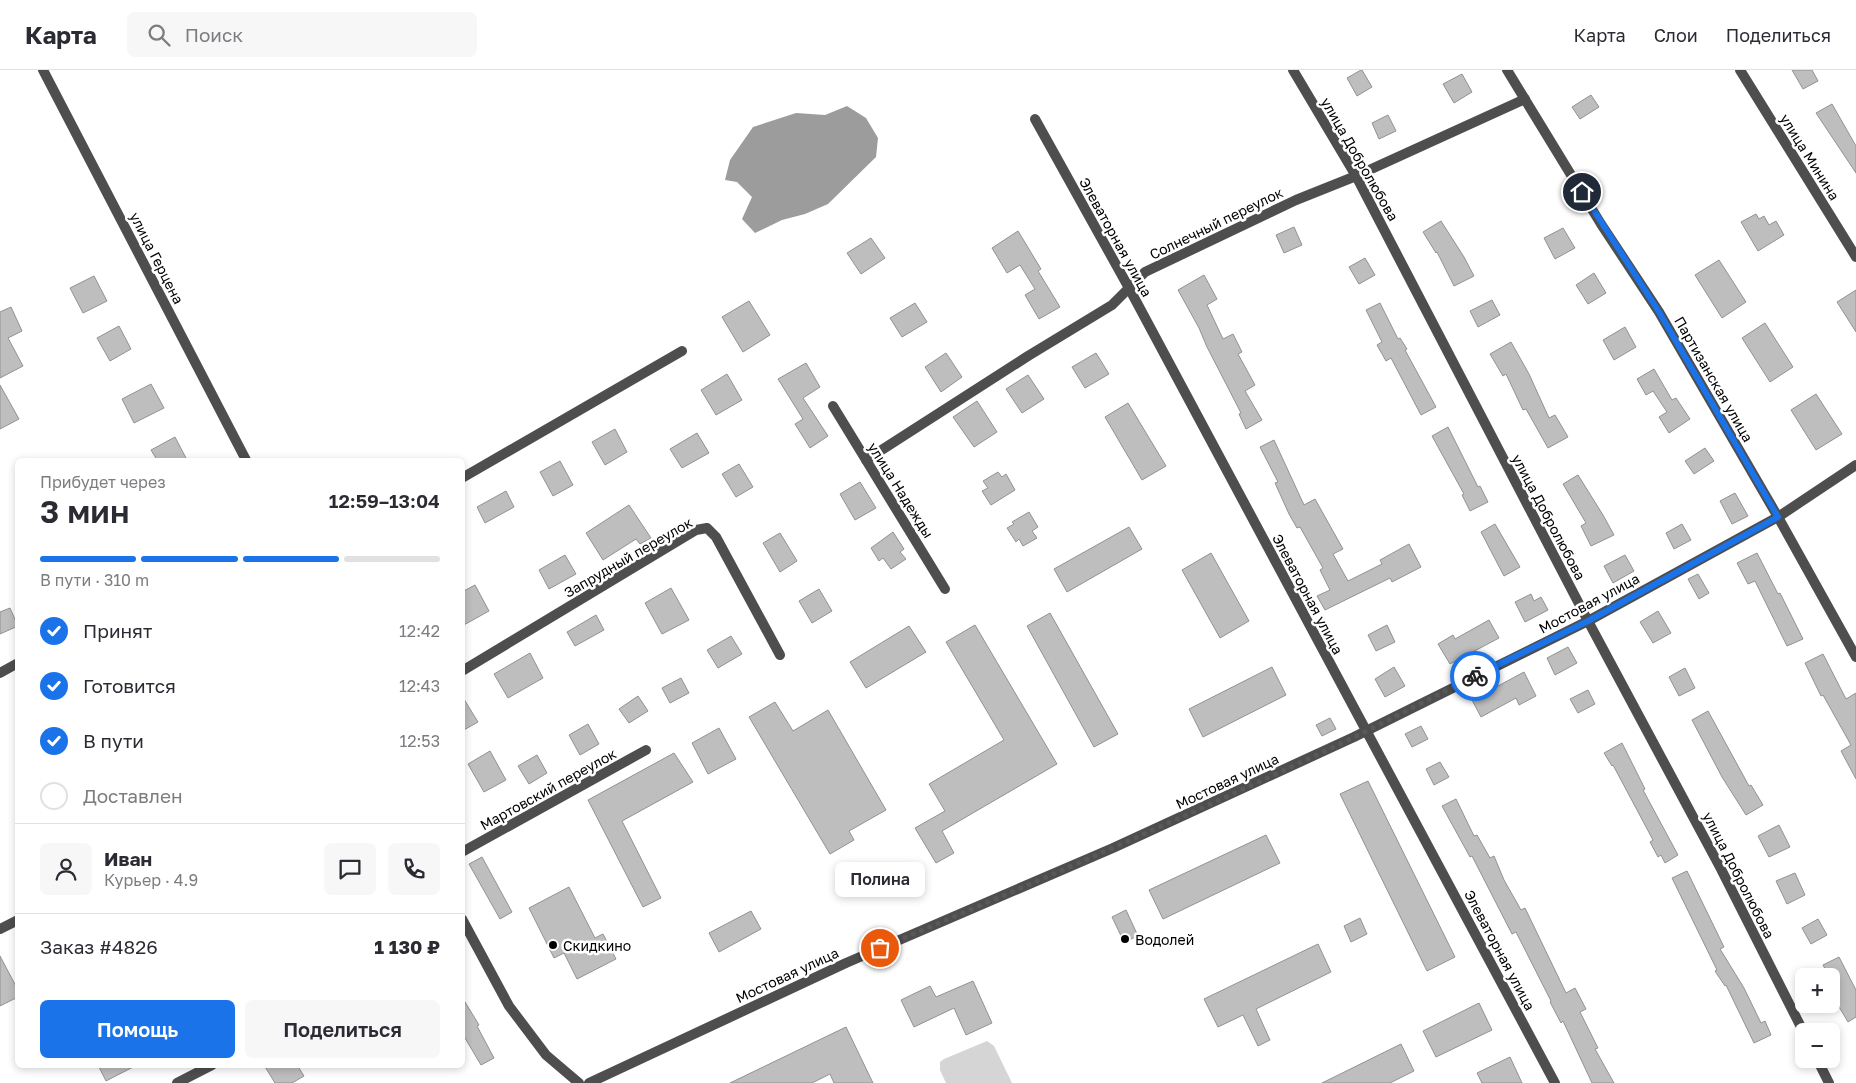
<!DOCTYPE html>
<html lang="ru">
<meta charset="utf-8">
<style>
body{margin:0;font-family:"Golos Text",sans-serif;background:#f7f7f7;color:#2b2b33;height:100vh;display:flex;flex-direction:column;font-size:19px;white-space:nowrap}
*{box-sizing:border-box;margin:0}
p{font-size:16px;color:#7c7c81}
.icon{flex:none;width:28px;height:28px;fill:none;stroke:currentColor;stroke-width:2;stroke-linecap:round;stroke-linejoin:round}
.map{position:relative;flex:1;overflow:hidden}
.drawer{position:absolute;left:15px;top:388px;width:450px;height:610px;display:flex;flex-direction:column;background:#fff;border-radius:8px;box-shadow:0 2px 8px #0003}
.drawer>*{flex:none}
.fabs{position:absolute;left:1795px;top:898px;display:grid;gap:10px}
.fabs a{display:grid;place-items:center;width:45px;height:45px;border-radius:8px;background:#fff;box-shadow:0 2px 8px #0003;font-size:25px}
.pin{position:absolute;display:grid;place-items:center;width:42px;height:42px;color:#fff;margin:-21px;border:2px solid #fff;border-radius:50%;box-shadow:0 1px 5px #0007}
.courier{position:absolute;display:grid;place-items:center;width:50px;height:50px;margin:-25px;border:4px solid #1a73e8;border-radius:50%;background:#fff;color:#222;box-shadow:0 1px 6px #0007}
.bubble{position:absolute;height:35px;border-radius:8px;background:#fff;box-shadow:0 2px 8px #0003;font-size:16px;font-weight:600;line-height:35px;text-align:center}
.overview em{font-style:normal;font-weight:600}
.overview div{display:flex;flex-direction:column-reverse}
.overview{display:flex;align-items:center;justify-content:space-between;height:85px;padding:0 25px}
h1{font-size:32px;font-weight:600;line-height:38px}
.bar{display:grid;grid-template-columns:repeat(4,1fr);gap:8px 5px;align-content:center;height:60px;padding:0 25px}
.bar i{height:6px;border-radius:4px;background:#e1e1e2}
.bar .on{background:#1a73e8}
.bar p{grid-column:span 4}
.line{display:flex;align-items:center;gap:12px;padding:0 25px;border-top:1px solid #e1e1e2}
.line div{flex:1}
.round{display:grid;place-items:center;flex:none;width:52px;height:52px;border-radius:8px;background:#f7f7f7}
ol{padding:0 25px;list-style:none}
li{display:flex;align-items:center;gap:15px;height:55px}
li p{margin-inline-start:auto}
li .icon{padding:5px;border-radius:50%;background:#1a73e8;color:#fff;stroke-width:4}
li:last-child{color:#7c7c81}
li i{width:28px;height:28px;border:2px solid #e1e1e2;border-radius:50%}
.cta{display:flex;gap:10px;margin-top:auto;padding:10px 25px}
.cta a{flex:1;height:58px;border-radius:8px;background:#1a73e8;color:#fff;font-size:20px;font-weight:600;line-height:58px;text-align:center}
.cta a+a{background:#f7f7f7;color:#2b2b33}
header{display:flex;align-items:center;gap:30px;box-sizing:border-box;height:70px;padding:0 25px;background:#fff;border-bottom:1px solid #e1e1e2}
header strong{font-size:24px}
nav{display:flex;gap:28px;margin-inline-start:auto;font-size:18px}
.search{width:350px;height:45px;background:#f7f7f7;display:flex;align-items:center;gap:12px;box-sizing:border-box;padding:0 18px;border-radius:8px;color:#7c7c81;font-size:19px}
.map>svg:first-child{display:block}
.green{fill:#d5d5d5}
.water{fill:#9c9c9c}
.building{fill:#bebebe;stroke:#929292}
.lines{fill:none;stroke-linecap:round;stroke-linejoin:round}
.minor{stroke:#4e4e4e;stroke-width:10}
.tertiary{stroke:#4e4e4e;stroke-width:10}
.done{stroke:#595959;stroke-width:5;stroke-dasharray:0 9}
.route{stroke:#1a73e8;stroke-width:6}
.poi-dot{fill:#000;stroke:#fff;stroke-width:2}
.labels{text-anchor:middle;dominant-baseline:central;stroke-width:5;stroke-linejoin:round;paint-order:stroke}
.street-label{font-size:14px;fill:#000;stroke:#fff}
.poi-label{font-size:14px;fill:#000;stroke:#fff;text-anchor:start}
</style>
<header>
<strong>Карта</strong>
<div class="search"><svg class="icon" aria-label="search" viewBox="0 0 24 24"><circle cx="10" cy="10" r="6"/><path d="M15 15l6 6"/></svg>Поиск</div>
<nav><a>Карта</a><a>Слои</a><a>Поделиться</a></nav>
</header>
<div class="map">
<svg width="1856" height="1013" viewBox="0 0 1856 1013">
<rect width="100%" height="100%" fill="#fff"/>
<path class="green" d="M987 971 994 976 1012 1013H946L940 1000V992L944 989Z"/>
<path class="water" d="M847 36 866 48 878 68 876 87 828 134 805 144 782 150 755 163 742 149 752 127 737 112 725 110 730 90 753 57 796 43 825 45Z"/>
<g class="building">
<path d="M1361 0H1362L1372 17 1357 26 1347 8Z"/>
<path d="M1792 0H1812L1818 11 1803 19Z"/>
<path d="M1462 4 1472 22 1454 33 1443 14Z"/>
<path d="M1591 25 1599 37 1580 49 1572 37Z"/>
<path d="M1832 34 1856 76V103L1816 43Z"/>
<path d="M1388 45 1396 61 1379 69 1372 53Z"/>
<path d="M1756 144 1759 149 1764 146 1769 155 1776 151 1784 165 1758 181 1741 152Z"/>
<path d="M1441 151 1464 187 1474 206 1454 216 1437 182 1436 183 1423 162Z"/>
<path d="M1294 157 1302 175 1284 183 1276 165Z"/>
<path d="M1563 158 1575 178 1555 189 1544 168Z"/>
<path d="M1018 161 1041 199 1038 201 1060 237 1039 249 1025 225 1035 219 1020 195 1007 203 992 178Z"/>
<path d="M871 168 885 188 861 204 847 183Z"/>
<path d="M1365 188 1375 205 1359 214 1349 197Z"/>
<path d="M1719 190 1746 232 1722 248 1695 205Z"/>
<path d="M1594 203 1606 223 1588 234 1576 215Z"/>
<path d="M1204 205 1217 229 1207 235 1223 269 1233 264 1242 282 1238 284 1255 315 1245 321 1262 350 1246 359 1239 344 1241 343 1207 277 1199 258 1178 220Z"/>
<path d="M94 206 107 231 83 243 70 218Z"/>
<path d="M1856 220V262L1837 232Z"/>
<path d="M1492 230 1500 245 1478 257 1470 241Z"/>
<path d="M749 231 770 265 743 282 722 247Z"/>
<path d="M915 233 927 252 902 267 890 248Z"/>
<path d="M1380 233 1398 269 1400 268 1407 279 1405 280 1436 337 1421 345 1391 288 1386 291 1377 275 1382 272 1366 240Z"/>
<path d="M11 237 22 261 8 268 23 296 0 308V242Z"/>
<path d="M1765 253 1793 297 1770 312 1742 268Z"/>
<path d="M119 256 131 279 110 291 97 268Z"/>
<path d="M1625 257 1636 277 1614 290 1603 270Z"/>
<path d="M1511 272 1529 304 1549 348 1555 345 1568 367 1548 378 1526 339 1523 340 1506 304 1503 306 1490 284Z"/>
<path d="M946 283 962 307 941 322 925 297Z"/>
<path d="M1096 283 1109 304 1085 318 1072 297Z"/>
<path d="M806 293 820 317 803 328 828 366 810 378 795 354 803 349 778 309Z"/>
<path d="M1654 299 1672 330 1676 328 1690 349 1669 363 1659 347 1667 342 1653 321 1646 325 1637 309Z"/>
<path d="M727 304 742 330 716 345 701 320Z"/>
<path d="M1028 305 1044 329 1022 343 1006 319Z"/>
<path d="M151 314 164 338 134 353 122 329Z"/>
<path d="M0 315 19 349 0 359Z"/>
<path d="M1816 324 1842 364 1816 380 1791 340Z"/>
<path d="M977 331 997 362 974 377 953 347Z"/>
<path d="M1128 333 1166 396 1142 410 1105 347Z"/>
<path d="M1448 357 1478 417 1480 416 1488 432 1470 441 1462 425 1464 424 1432 366Z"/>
<path d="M615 359 627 382 605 395 592 372Z"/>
<path d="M697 363 709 383 682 398 670 379Z"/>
<path d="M175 367 187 390H157L151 380Z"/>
<path d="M1274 370 1304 435 1315 429 1343 479 1333 484 1348 511 1382 494 1380 490 1409 474 1421 497 1392 512 1390 508 1325 540 1317 526 1330 520 1320 500 1323 498 1300 457 1297 458 1289 444 1275 413 1278 412 1260 377Z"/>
<path d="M1705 378 1714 391 1694 404 1685 391Z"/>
<path d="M560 391 573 415 553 426 540 402Z"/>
<path d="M739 394 753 417 736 427 722 404Z"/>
<path d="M998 402 1002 407 1006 404 1015 420 991 435 982 421 988 418 983 411Z"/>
<path d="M1578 405 1603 445 1614 465 1591 476 1581 456 1586 453 1563 414Z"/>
<path d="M860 412 876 438 855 450 840 424Z"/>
<path d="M506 421 514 437 485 453 477 437Z"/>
<path d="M1735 423 1748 446 1732 454 1720 431Z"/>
<path d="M629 435 651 468 640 474 636 469 603 490 586 463Z"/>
<path d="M1029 442 1038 457 1032 461 1037 468 1023 476 1019 469 1016 472 1007 458 1014 454 1012 452Z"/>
<path d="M1495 454 1520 497 1504 506 1481 462Z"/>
<path d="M1682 454 1691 470 1674 479 1666 463Z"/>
<path d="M1129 457 1142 479 1067 522 1054 499Z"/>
<path d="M893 462 904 479 900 482 906 489 891 499 883 488 879 491 871 478Z"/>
<path d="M780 463 797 491 780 502 763 473Z"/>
<path d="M1211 483 1249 551 1220 568 1182 500Z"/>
<path d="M1757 483 1778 524 1780 523 1803 569 1787 576 1755 511 1748 514 1737 493Z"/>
<path d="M565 485 576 504 549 519 539 500Z"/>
<path d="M1625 485 1634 501 1613 513 1604 496Z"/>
<path d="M1698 504 1709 523 1699 529 1688 509Z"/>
<path d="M475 515 489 541 462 556V522Z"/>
<path d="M671 518 689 550 662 564 645 533Z"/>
<path d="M819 519 832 541 812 553 799 531Z"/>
<path d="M1531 524 1534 531 1541 527 1548 540 1525 552 1515 532Z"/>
<path d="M10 538 18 556 0 564V542Z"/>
<path d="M1658 541 1671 563 1653 573 1640 552Z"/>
<path d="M1050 543 1118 664 1094 677 1027 556Z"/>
<path d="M596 545 604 560 575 576 567 562Z"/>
<path d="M1489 550 1499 568 1450 594 1438 574 1453 565 1455 569Z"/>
<path d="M975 555 1057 694 942 761 954 783 936 793 915 758 945 741 929 714 1004 670 946 572Z"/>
<path d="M1387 555 1395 572 1376 581 1368 565Z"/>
<path d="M909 556 926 582 866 618 850 592Z"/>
<path d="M731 566 742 584 718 598 707 580Z"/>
<path d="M1568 577 1577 593 1555 605 1547 588Z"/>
<path d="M530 583 543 608 508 628 494 604Z"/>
<path d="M1823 584 1846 629 1856 623V709L1841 681 1851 675 1823 625 1821 626 1805 593Z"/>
<path d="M1272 597 1286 625 1203 667 1189 639Z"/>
<path d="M1394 597 1405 616 1385 627 1375 609Z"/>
<path d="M1685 598 1695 618 1679 626 1669 607Z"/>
<path d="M1524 602 1536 626 1519 635 1516 628 1481 647 1472 630Z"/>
<path d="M681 608 689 623 670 633 662 618Z"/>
<path d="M1588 620 1595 634 1578 643 1570 629Z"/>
<path d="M462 626 478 652 462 661Z"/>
<path d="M638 626 648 641 629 653 619 639Z"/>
<path d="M775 632 793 661 828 640 886 740 849 761 854 770 830 784 749 647Z"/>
<path d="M1708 641 1749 716 1751 715 1763 735 1746 745 1722 707 1692 650Z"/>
<path d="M1330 648 1336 659 1322 666 1316 655Z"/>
<path d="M588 654 599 674 580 685 569 665Z"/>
<path d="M1421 656 1428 669 1412 677 1405 664Z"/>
<path d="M719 658 736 689 708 704 692 673Z"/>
<path d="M1622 673 1645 719 1643 720 1678 785 1665 793 1661 785 1658 787 1650 772 1653 770 1613 695 1612 696 1604 683Z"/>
<path d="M490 681 506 710 484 722 468 694Z"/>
<path d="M674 683 693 712 622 751 661 828 643 837 588 730Z"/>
<path d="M537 685 547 703 529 714 518 696Z"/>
<path d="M1440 692 1449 707 1434 715 1426 699Z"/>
<path d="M1368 711 1455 887 1427 901 1340 724Z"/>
<path d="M1456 729 1474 766 1477 765 1490 788 1494 786 1504 810 1521 840 1525 838 1566 923 1575 918 1586 939 1580 942 1598 978 1595 979 1614 1013H1592L1563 951 1561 953 1550 932 1551 931 1516 862 1512 864 1472 786 1470 787 1442 736Z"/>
<path d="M1779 755 1790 777 1769 787 1758 766Z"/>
<path d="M1266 765 1280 793 1163 849 1149 820Z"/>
<path d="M482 787 512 842 500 849 469 794Z"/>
<path d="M1687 801 1724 877 1720 879 1744 918 1761 953 1765 951 1771 965 1754 973 1726 915 1725 916 1715 901 1717 900 1672 808Z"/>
<path d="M1795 803 1805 825 1787 834 1776 811Z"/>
<path d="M569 817 595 868 603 864 616 889 577 909 564 883 554 888 529 838Z"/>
<path d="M1126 840 1138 866 1124 872 1112 847Z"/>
<path d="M751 841 761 859 719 882 709 863Z"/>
<path d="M1360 848 1367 864 1351 872 1344 856Z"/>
<path d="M1818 849 1827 865 1811 874 1802 858Z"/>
<path d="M1318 874 1331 902 1256 939 1270 970 1258 976 1243 945 1218 957 1204 929Z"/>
<path d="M0 886 18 920V927L0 936Z"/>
<path d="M1839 887 1856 920V947L1848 952 1835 930 1839 927 1831 911V906H1829L1823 895Z"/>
<path d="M973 911 992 953 966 965 954 938 914 957 901 930 930 916 936 927Z"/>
<path d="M462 927 479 955 477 956 494 988 481 995 462 963Z"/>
<path d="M1479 933 1492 960 1436 987 1423 961Z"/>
<path d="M846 957 873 1013H834L830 1004 812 1013H730Z"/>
<path d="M1401 974 1414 1001 1390 1013H1322Z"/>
<path d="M1510 987 1522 1013H1482L1477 1003Z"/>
<path d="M98 995H137L106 1011Z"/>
<path d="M264 995H297L304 1006 292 1013H275Z"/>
</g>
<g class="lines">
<g class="minor">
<path d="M43 0 246 390"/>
<path d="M1293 0 1356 106 1588 551 1721 799 1804 963"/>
<path d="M1740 0 1856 187"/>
<path d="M1035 49 1129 218 1555 1013"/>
<path d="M833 336 945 519"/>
<path d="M866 390 1028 286 1112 235 1145 202 1296 130 1356 106 1525 29"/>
<path d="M462 408 682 281"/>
<path d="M462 601 696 460 707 458 716 467 780 585"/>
<path d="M0 603 18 593"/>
<path d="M462 782 646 680"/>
<path d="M462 849 509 936 546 985 579 1013"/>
<path d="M0 859 18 850"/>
<path d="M1817 989 1829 1013"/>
<path d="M177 1013 212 995"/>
<path d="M589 1013 846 893 1113 778 1354 667 1588 551 1778 447 1856 395"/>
</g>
<path class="tertiary" d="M1507 0 1601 154 1659 242 1778 447 1856 587"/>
</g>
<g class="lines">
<path class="done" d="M880 878C1023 818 1165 756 1306 690 1363 664 1419 634 1475 606"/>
<path class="route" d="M1475 606 1588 551 1778 447 1659 242 1582 122"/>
</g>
<g class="poi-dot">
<circle cx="1125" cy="869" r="5"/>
<circle cx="553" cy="875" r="5"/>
</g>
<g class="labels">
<g class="street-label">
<text transform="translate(1810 87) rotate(58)">улица Минина</text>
<text transform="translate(1360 89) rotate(60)">улица Добролюбова</text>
<text transform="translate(1216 153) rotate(-26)">Солнечный переулок</text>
<text transform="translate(1116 167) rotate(61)">Элеваторная улица</text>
<text transform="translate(157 188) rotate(63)">улица Герцена</text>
<text transform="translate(1714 309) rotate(60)">Партизанская улица</text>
<text transform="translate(901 420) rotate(58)">улица Надежды</text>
<text transform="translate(1549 447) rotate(62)">улица Добролюбова</text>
<text transform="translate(628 487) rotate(-30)">Запрудный переулок</text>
<text transform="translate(1308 524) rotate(62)">Элеваторная улица</text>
<text transform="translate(1589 533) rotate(-28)">Мостовая улица</text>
<text transform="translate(1227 711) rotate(-25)">Мостовая улица</text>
<text transform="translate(548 719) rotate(-29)">Мартовский переулок</text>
<text transform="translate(1739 805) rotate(63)">улица Добролюбова</text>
<text transform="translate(1500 880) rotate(62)">Элеваторная улица</text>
<text transform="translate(787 905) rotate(-25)">Мостовая улица</text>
</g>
<g class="poi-label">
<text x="1135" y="869">Водолей</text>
<text x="563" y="875">Скидкино</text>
</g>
</g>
</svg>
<div class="fabs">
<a>+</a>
<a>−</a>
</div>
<div class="pin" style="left:880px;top:878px;background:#ea580c"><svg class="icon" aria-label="bag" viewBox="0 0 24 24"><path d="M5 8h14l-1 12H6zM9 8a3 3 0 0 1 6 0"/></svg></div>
<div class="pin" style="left:1582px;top:122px;background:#1f2937"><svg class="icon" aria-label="home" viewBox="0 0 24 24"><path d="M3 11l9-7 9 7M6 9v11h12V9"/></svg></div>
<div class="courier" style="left:1475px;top:606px"><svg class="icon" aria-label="bike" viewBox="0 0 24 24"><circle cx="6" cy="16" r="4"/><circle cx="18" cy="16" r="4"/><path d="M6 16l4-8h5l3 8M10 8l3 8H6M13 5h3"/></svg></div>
<div class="bubble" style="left:835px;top:792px;width:90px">Полина</div>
<section class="drawer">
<div class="overview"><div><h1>3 мин</h1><p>Прибудет через</p></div><em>12:59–13:04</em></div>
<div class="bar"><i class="on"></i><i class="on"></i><i class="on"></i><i></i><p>В пути · 310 m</p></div>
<ol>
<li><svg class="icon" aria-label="check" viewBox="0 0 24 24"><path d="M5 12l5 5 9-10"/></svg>Принят<p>12:42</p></li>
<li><svg class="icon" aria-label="check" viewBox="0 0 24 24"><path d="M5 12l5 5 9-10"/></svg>Готовится<p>12:43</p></li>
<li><svg class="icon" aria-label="check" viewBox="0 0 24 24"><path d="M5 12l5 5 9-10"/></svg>В пути<p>12:53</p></li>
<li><i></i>Доставлен</li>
</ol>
<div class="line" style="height:90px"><a class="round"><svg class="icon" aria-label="person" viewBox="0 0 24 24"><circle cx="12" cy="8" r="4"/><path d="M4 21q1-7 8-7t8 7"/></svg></a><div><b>Иван</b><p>Курьер · 4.9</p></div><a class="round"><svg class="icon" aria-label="chat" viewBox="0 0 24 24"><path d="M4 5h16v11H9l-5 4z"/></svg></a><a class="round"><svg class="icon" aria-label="phone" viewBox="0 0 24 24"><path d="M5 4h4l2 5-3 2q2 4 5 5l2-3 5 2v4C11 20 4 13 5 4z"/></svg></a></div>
<div class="line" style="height:65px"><div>Заказ #4826</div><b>1 130 ₽</b></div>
<div class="cta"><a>Помощь</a><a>Поделиться</a></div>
</section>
</div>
